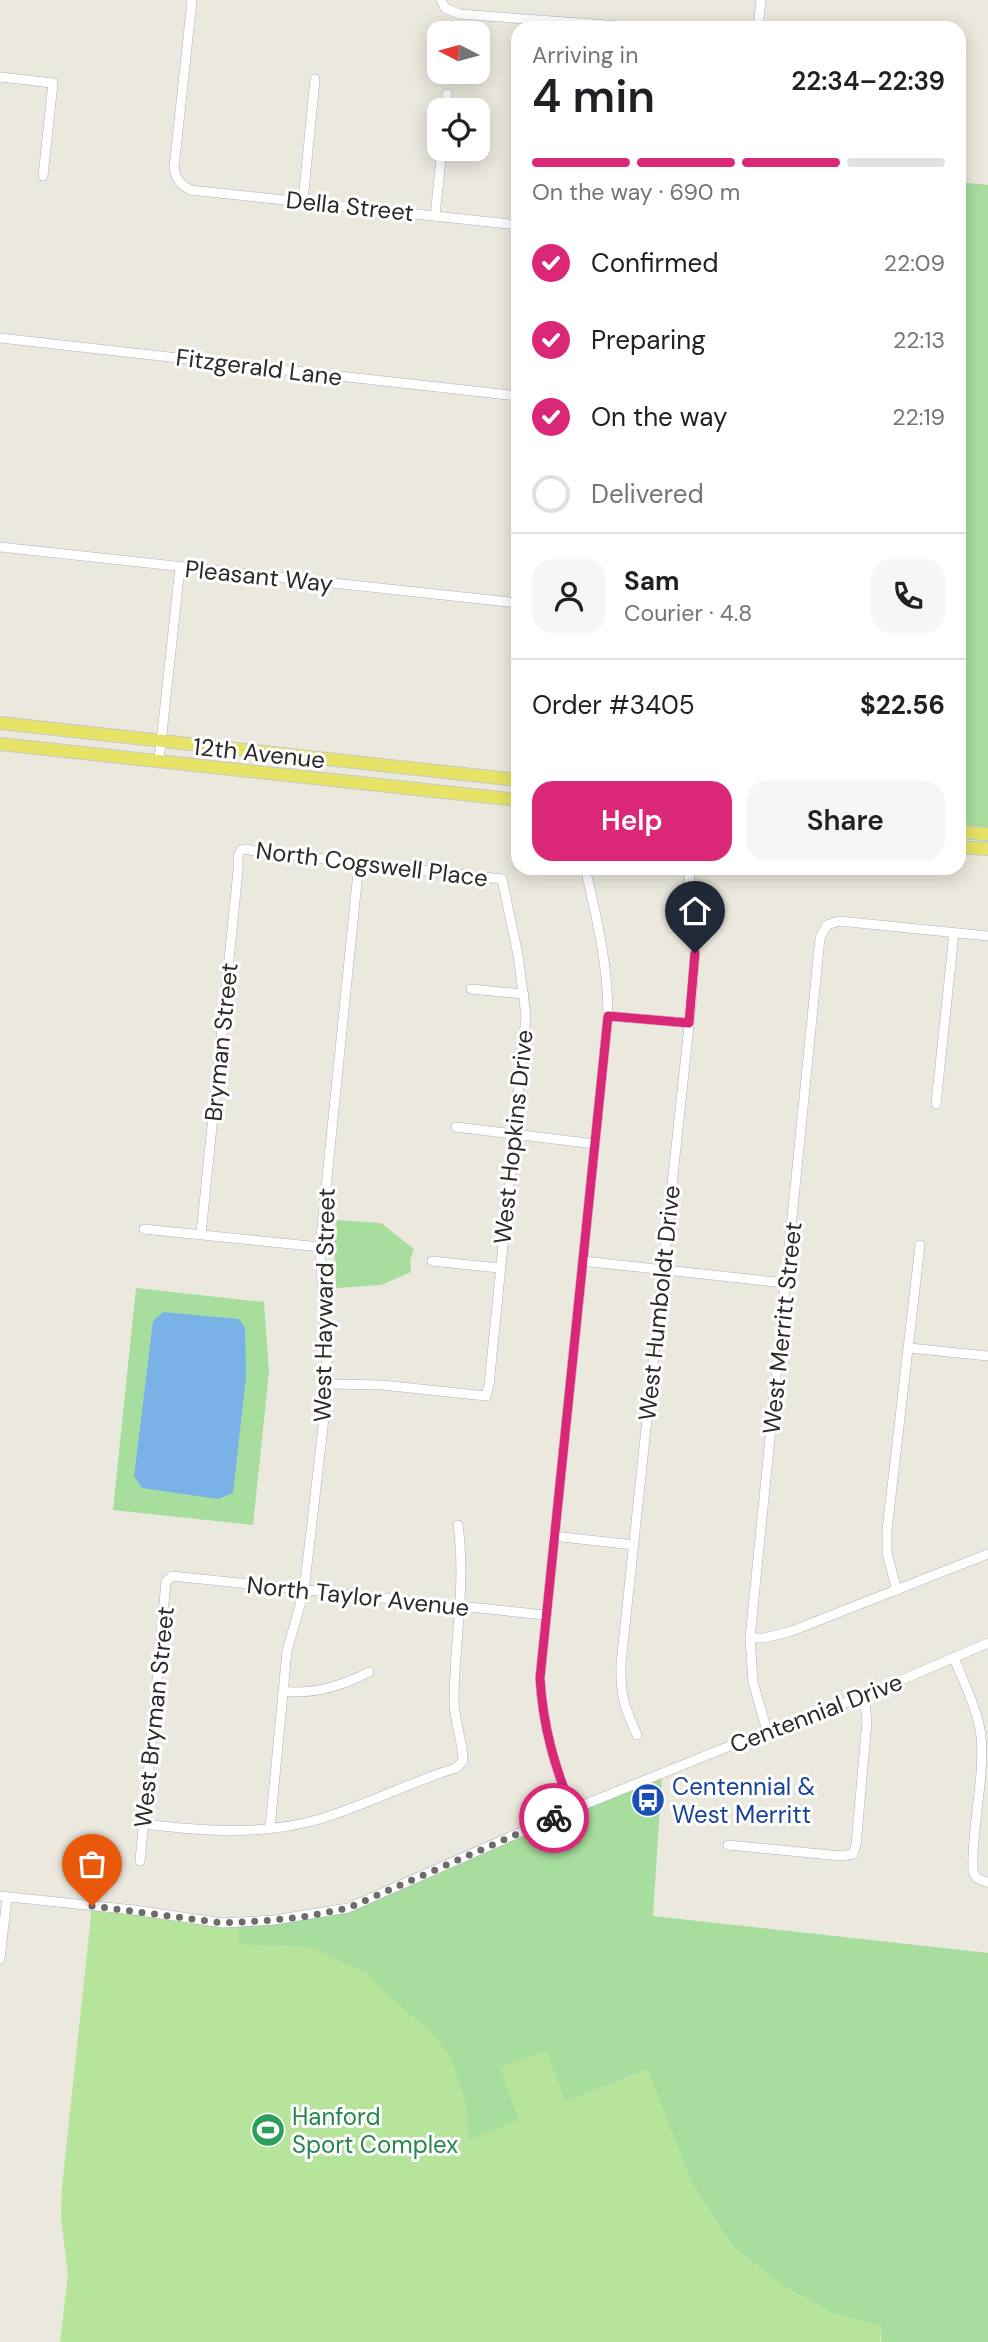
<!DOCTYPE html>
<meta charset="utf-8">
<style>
body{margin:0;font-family:"DM Sans",sans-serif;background:#f6f6f6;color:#202124;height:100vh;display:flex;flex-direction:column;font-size:26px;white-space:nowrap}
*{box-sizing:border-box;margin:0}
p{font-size:23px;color:#757577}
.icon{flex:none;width:38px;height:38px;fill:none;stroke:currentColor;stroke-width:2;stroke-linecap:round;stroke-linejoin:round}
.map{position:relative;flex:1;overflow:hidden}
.details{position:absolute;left:511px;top:21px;width:455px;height:854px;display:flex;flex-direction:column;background:#fff;border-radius:21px;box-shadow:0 4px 18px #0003}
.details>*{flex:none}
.needle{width:46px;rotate:276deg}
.fabs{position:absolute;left:427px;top:21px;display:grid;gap:14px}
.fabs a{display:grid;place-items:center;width:63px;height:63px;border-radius:14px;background:#fff;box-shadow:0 4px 18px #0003;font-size:35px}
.pin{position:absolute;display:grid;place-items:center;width:60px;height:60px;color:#fff;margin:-72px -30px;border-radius:50% 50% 50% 0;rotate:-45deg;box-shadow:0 0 7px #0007}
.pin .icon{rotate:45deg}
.courier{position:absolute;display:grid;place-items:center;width:70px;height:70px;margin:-35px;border:5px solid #db2777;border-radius:50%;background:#fff;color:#222;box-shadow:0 2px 9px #0007}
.overview em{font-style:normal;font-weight:600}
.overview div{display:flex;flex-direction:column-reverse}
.overview{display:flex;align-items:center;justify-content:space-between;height:119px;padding:0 21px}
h1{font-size:46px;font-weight:600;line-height:52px}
.bar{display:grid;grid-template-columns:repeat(4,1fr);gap:10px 7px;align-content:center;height:84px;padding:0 21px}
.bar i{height:9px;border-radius:5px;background:#e0e0e0}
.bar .selected{background:#db2777}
.bar p{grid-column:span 4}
.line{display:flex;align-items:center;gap:18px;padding:0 21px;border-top:2px solid #e0e0e0}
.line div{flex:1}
.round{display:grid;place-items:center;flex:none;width:74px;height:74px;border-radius:21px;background:#f6f6f6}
ol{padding:0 21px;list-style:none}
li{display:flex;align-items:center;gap:21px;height:77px}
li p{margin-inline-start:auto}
li .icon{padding:7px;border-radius:50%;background:#db2777;color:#fff;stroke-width:4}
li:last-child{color:#757577}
li i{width:38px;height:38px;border:4px solid #e0e0e0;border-radius:50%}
.button{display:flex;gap:14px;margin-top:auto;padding:14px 21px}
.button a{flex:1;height:80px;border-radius:21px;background:#db2777;color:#fff;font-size:28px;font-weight:600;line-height:80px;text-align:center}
.button a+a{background:#f6f6f6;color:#202124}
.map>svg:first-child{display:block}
.green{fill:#a7de9e}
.pitch{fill:#b6e49a}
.water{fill:#78b2e6}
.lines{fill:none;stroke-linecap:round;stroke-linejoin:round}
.minor-casing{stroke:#b1b1bd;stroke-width:10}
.major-casing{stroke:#c8c8c8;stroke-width:14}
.minor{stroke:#fff;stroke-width:9}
.major{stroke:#e6e367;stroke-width:12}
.done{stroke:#6e6c69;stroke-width:7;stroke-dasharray:0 12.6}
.route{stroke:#db2777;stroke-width:9}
.labels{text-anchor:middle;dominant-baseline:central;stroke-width:6;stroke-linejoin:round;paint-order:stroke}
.street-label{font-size:24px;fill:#2a2a2a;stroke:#fff}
.transit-label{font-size:24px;fill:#164399;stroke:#fff;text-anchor:start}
.leisure-label{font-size:24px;fill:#27864d;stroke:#fff;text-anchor:start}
</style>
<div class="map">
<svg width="988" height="2342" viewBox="0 0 988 2342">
<rect width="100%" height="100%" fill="#ebe8dd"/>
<g class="green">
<path d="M959 182 988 185V842L959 838Z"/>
<path d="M336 1220 381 1223 414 1249 410 1260 411 1272 381 1285 336 1288 334 1245Z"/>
<path d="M136 1288 264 1302 269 1372 253 1525 113 1510Z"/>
<path d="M662 1775 653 1916 988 1953V2342H881L882 2327 832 2313 783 2286 732 2246 692 2184 647 2070 565 2102 546 2051 501 2068 520 2120 468 2141 466 2103 239 1944V1922L348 1908Z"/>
</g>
<path class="pitch" d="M92 1906 239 1922V1944L310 1947 368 1974 389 1996 433 2034 451 2058 466 2103 468 2141 519 2120 500 2068 546 2050 565 2102 648 2070 692 2184 732 2246 783 2286 832 2313 882 2327 880 2342H60L68 2275 61 2218 62 2187Z"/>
<path class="water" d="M163 1312 239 1319 245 1328 246 1377 233 1493 218 1499 142 1488 134 1476 153 1321Z"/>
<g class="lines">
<g class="minor-casing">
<g id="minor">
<path d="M192 0 174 168C176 179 180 184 190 190L518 225"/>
<path d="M441 0 445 8 459 14 647 28"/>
<path d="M758 28 761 0"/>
<path d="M0 77 53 83 43 176"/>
<path d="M446 110 447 94"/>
<path d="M303 201 315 79"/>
<path d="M435 216 442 149"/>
<path d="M0 338 518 396"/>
<path d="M0 547 518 603"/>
<path d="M159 761 180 567"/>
<path d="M471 989 524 994"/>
<path d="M608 1016 689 1023"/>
<path d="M936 1104 954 933"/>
<path d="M456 1127 595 1144"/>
<path d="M144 1229 320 1247"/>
<path d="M201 1234 238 871V856L241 850 245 849 255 851 502 879 518 955 526 1016 489 1385 486 1396 382 1385 328 1384"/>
<path d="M432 1261 499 1268"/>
<path d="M582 1261 786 1283"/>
<path d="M909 1348 988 1356"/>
<path d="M553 1536 634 1545"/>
<path d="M897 1591 887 1553V1530L920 1245"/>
<path d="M750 1638H764L789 1632 988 1554"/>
<path d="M954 1658C964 1683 978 1710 981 1736 985 1782 971 1827 973 1872L977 1878 988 1883"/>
<path d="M283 1691C314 1695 342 1686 369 1672"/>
<path d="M767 1731 753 1682 750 1638 820 938 827 925 839 921 988 936"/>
<path d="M637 1735C624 1706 620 1695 621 1663L691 1007 695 953 688 912 690 868"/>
<path d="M571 1810C554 1764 543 1727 540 1678L608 1016C608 965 597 918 585 868"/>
<path d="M143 1824C202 1831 262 1836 320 1819 367 1805 410 1782 456 1768L463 1761C463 1740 453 1719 454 1697 455 1639 466 1583 458 1525"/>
<path d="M270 1828 287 1651 304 1591 328 1384 320 1247 359 862"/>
<path d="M728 1845 841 1856 853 1854 856 1845 867 1721 864 1696"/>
<path d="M140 1861 166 1582 172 1576 545 1615"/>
<path d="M0 1896 134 1910 223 1923 274 1920 348 1908 571 1810 767 1731 864 1696 988 1643"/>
<path d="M0 1959 7 1897"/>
</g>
</g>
<g class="major-casing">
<g id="major">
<path d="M0 723 518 780"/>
<path d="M0 744 518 800"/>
<path d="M959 832 988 834"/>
<path d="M959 847 988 849"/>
</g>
</g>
<use href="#minor" class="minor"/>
<use href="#major" class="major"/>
</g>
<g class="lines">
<path class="done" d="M92 1906 223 1923 274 1920 309 1916 348 1908 554 1818"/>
<path class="route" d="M554 1818 572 1810C554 1764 543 1727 540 1678L608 1016 689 1023 695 953"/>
</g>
<defs>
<g id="bus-disc" transform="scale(1.75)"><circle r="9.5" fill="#1a4fb4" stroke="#fff"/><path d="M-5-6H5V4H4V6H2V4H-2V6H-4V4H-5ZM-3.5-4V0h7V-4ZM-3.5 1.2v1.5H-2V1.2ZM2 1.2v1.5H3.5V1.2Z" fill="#fff"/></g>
<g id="stadium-disc" transform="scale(1.75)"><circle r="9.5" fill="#2e9e5b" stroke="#fff"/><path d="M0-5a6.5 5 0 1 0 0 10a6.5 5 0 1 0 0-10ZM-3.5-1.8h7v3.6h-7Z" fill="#fff"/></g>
</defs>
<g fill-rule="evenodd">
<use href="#bus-disc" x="648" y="1800"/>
<use href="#stadium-disc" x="268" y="2130"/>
</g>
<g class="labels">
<g class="street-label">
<text transform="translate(350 206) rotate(6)">Della Street</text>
<text transform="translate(259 367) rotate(7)">Fitzgerald Lane</text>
<text transform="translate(259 576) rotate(6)">Pleasant Way</text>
<text transform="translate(259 753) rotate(6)">12th Avenue</text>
<text transform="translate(372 864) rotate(7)">North Cogswell Place</text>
<text transform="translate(221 1042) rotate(-84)">Bryman Street</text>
<text transform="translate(513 1137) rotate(-84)">West Hopkins Drive</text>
<text transform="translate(659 1303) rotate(-84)">West Humboldt Drive</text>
<text transform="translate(324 1305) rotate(-89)">West Hayward Street</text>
<text transform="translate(782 1328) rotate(-84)">West Merritt Street</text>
<text transform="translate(358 1596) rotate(6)">North Taylor Avenue</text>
<text transform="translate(816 1713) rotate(-21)">Centennial Drive</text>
<text transform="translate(154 1717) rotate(-84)">West Bryman Street</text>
</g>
<g class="transit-label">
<text x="672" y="1786">Centennial &amp;<tspan x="672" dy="28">West Merritt</tspan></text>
</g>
<g class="leisure-label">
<text x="292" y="2116">Hanford<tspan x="292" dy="28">Sport Complex</tspan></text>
</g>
</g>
</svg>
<div class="fabs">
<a><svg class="needle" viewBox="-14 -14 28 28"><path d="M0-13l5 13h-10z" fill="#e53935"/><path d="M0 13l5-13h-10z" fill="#757577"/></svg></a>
<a><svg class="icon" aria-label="locate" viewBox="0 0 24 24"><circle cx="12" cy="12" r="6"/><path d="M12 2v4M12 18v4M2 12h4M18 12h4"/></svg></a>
</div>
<div class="pin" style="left:92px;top:1906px;background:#ea580c"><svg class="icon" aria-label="bag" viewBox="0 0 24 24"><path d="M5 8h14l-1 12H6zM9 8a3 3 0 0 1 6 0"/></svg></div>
<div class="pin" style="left:695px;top:953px;background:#1f2937"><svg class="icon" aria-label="home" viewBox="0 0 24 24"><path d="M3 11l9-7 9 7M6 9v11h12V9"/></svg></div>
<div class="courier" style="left:554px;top:1818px"><svg class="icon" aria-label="bike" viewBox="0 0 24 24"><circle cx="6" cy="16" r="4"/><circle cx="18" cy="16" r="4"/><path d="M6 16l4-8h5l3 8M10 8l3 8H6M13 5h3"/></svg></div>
<section class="details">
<div class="overview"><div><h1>4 min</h1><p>Arriving in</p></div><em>22:34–22:39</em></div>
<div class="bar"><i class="selected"></i><i class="selected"></i><i class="selected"></i><i></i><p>On the way · 690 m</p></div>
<ol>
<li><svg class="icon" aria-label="check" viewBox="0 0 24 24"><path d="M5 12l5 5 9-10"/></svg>Confirmed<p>22:09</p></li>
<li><svg class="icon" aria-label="check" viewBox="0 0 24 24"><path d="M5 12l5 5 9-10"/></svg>Preparing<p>22:13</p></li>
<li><svg class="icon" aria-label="check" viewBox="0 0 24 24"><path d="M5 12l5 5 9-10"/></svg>On the way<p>22:19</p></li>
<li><i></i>Delivered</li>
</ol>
<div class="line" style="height:126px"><a class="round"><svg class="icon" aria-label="person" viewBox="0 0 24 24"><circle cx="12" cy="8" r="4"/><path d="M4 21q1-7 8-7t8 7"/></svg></a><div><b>Sam</b><p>Courier · 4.8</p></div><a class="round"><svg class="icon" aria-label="phone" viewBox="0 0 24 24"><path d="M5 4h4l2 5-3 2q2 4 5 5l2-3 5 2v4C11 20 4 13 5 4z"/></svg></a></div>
<div class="line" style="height:91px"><div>Order #3405</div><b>$22.56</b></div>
<div class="button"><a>Help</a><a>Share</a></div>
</section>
</div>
